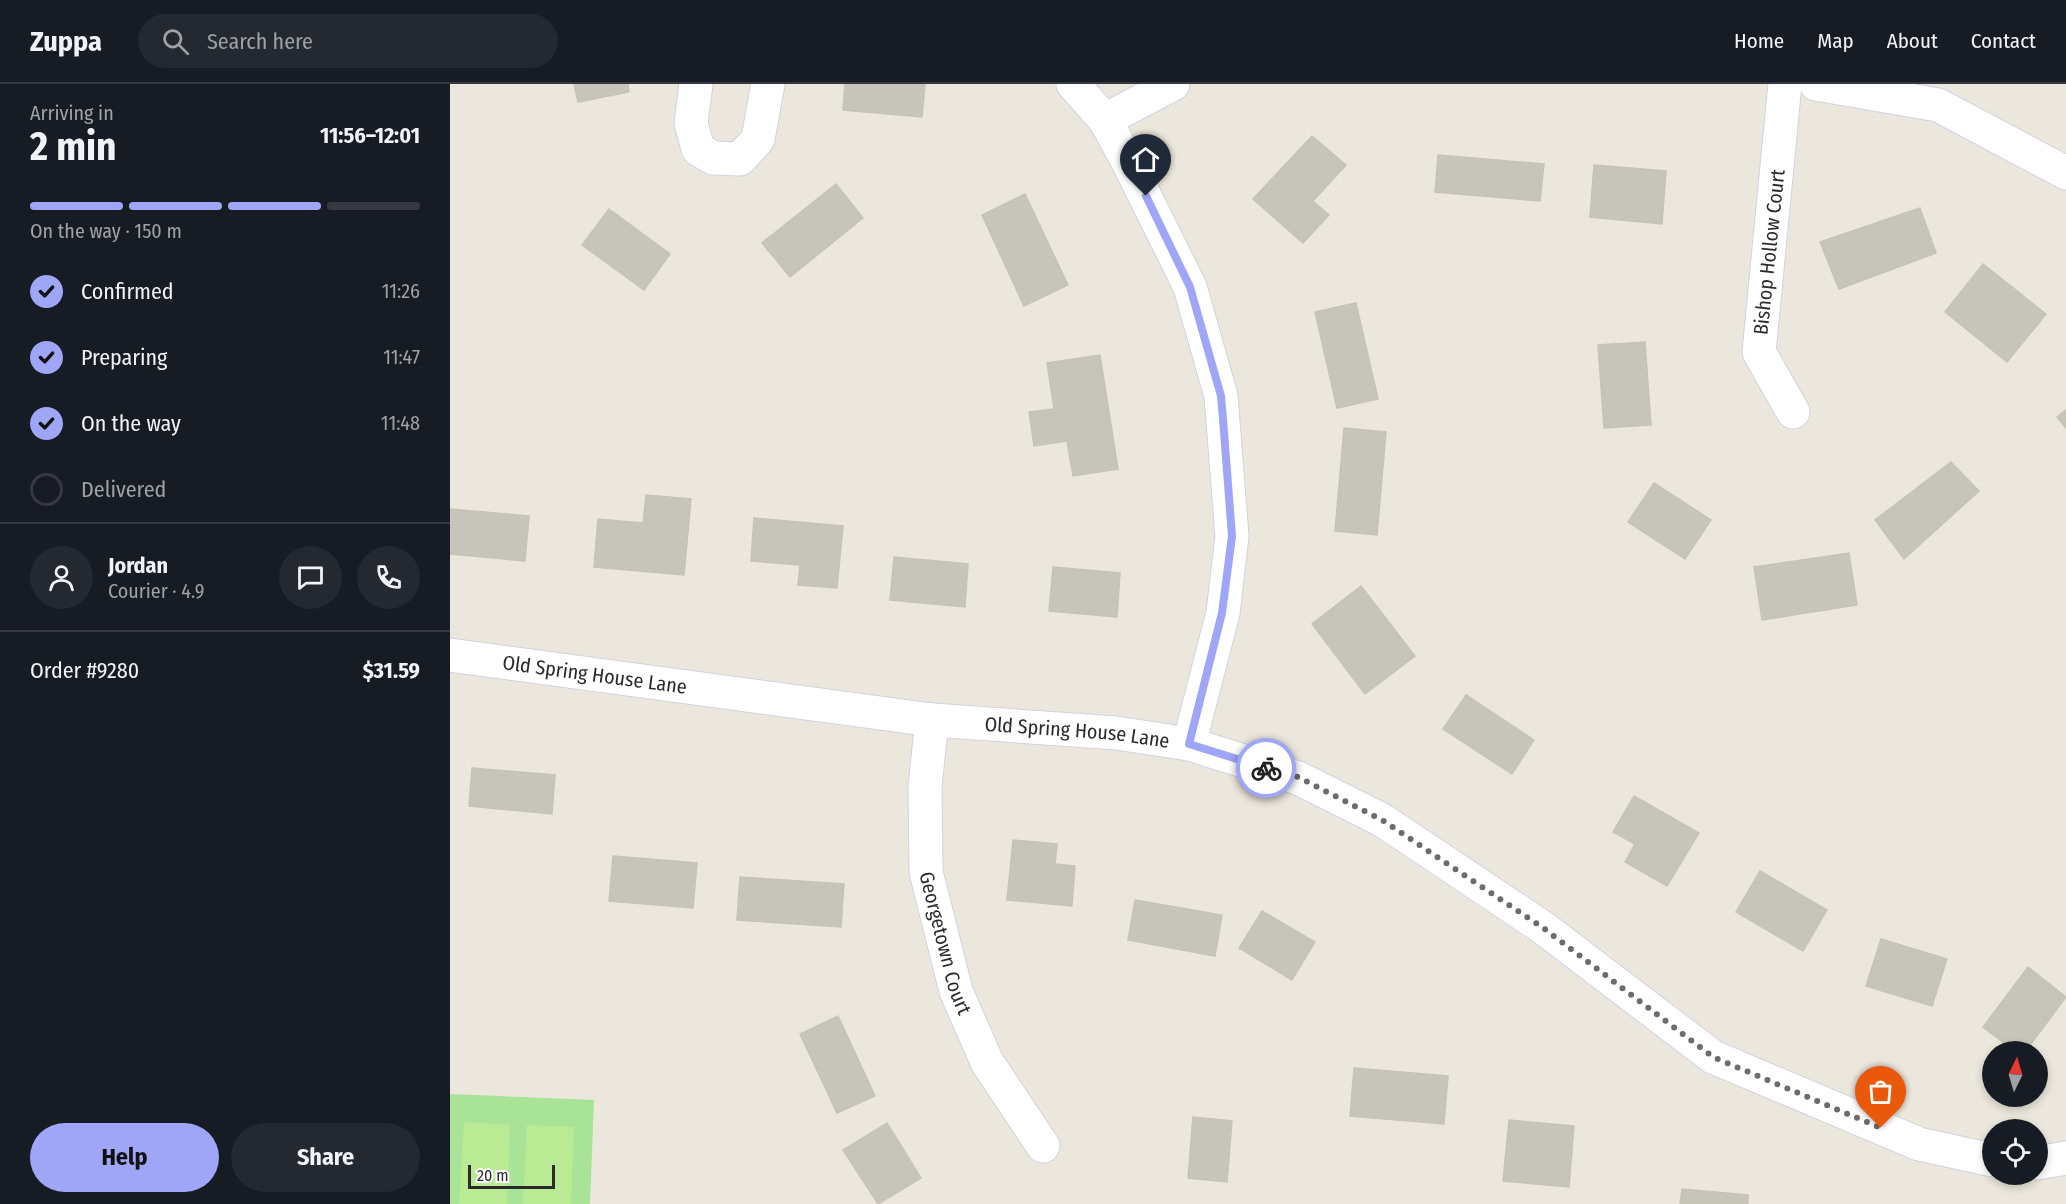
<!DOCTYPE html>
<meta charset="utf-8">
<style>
body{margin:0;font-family:"Fira Sans Condensed",sans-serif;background:#242831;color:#f1f3f6;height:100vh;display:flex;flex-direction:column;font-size:22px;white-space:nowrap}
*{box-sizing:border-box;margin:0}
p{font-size:20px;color:#9ea1a6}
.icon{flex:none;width:33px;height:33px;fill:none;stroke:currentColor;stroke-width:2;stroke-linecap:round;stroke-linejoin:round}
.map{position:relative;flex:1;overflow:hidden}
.panel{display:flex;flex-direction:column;background:#171b24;width:450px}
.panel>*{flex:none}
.needle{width:39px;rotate:5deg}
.fabs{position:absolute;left:1532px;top:957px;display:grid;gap:12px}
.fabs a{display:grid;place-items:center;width:66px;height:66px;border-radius:50%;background:#171b24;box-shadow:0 3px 9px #0003;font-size:30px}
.scale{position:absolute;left:18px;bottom:15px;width:87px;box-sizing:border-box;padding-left:6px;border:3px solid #2a2a2a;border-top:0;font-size:16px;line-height:21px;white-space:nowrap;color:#2a2a2a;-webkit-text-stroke:4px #fff;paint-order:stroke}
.pin{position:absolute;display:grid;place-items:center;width:51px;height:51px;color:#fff;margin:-62px -26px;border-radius:50% 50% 50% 0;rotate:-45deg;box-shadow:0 0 6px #0007}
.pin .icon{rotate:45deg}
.courier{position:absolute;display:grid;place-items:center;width:60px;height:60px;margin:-30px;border:4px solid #9fa6f8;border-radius:50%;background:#fff;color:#222;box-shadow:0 2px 8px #0007}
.headline em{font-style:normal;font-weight:700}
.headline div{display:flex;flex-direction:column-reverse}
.headline{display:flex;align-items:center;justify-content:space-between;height:102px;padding:0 30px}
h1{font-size:39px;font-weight:700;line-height:45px}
.bar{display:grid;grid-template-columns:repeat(4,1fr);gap:9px 6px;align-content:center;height:72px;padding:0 30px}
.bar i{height:8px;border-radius:4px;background:#363941}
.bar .selected{background:#9fa6f8}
.bar p{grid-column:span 4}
.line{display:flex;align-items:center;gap:15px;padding:0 30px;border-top:2px solid #363941}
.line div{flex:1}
.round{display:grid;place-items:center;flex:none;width:63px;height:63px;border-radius:32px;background:#242831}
ol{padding:0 30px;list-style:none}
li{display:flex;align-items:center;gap:18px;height:66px}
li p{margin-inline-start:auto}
li .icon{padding:6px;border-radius:50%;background:#9fa6f8;color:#111;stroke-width:4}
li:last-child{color:#9ea1a6}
li i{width:33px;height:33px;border:3px solid #363941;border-radius:50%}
.button{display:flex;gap:12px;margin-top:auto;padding:12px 30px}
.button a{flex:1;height:69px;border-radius:36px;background:#9fa6f8;color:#111;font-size:24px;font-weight:700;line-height:69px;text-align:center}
.button a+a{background:#242831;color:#f1f3f6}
header{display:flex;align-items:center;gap:36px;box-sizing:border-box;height:84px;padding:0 30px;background:#171b24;border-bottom:2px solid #363941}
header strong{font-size:28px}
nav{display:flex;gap:33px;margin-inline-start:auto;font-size:21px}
.search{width:420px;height:54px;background:#242831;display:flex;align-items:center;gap:15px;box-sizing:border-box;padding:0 21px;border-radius:33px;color:#9ea1a6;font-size:22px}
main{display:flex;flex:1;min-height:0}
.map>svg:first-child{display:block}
.green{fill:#a9e398}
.pitch{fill:#bbea94}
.building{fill:#c7c5ba;stroke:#c7c3b5;stroke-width:1.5}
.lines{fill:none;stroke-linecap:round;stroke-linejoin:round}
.street-casing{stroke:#d1d2e3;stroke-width:35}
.street{stroke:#fff;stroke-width:33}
.done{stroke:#6e6c68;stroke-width:6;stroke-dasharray:0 10.8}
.route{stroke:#9fa6f8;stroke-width:8}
.labels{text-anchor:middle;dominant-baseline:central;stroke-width:6;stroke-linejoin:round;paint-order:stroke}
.street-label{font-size:20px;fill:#2a2a2a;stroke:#fff}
</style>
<header>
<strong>Zuppa</strong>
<div class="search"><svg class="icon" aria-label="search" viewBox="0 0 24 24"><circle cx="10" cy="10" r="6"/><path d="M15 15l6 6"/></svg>Search here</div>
<nav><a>Home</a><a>Map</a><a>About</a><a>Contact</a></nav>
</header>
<main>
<section class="panel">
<div class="headline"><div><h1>2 min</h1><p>Arriving in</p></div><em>11:56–12:01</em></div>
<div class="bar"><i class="selected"></i><i class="selected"></i><i class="selected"></i><i></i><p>On the way · 150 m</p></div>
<ol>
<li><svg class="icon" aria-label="check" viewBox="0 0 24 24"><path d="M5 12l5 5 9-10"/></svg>Confirmed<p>11:26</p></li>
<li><svg class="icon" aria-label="check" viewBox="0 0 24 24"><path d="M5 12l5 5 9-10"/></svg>Preparing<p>11:47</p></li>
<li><svg class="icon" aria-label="check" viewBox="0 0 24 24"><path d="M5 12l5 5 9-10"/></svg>On the way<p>11:48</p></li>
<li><i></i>Delivered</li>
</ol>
<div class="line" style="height:108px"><a class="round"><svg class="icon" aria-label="person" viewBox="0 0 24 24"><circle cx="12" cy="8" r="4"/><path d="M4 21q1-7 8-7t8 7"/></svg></a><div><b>Jordan</b><p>Courier · 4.9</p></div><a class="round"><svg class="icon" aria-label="chat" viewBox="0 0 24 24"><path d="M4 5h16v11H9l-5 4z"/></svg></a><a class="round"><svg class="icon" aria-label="phone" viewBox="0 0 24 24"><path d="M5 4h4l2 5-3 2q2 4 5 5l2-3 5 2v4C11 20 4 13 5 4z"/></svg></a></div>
<div class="line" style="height:78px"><div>Order #9280</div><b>$31.59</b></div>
<div class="button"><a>Help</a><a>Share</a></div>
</section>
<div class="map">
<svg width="1616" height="1120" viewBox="0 0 1616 1120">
<rect width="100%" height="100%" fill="#ece7dc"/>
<path class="green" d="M0 1010 144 1016 140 1120H0Z"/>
<g class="pitch">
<path d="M14 1038 60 1041 57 1120H9Z"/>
<path d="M77 1041 124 1043 121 1120H73Z"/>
</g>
<g class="building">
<path d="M124 0H178L179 8 128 18Z"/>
<path d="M395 0H475L472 33 393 26Z"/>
<path d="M862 52 896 81 863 117 879 131 853 159 803 115Z"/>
<path d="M988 71 1094 80 1090 117 985 108Z"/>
<path d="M1144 81 1216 87 1212 140 1140 133Z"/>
<path d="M386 100 413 134 340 193 312 159Z"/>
<path d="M575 110 618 201 574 222 532 131Z"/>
<path d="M1470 124 1486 169 1389 205 1370 158Z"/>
<path d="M159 125 220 170 194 206 132 161Z"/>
<path d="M1533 180 1596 230 1557 278 1495 228Z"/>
<path d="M906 219 928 315 887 324 865 228Z"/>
<path d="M1195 258 1201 341 1154 344 1148 261Z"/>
<path d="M650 271 668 385 623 392 617 357 584 362 579 328 604 325 597 279Z"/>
<path d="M1616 326V344L1607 333Z"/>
<path d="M894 344 936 348 927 451 885 447Z"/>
<path d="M1501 378 1529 407 1454 475 1425 436Z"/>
<path d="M1204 399 1261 436 1235 475 1178 438Z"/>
<path d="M196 411 241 415 234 491 144 483 148 435 193 439Z"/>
<path d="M0 425 79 432 75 477 0 470Z"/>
<path d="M304 434 393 442 387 504 348 501 350 481 301 477Z"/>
<path d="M1399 469 1407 521 1312 536 1304 483Z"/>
<path d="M444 473 518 480 515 523 440 516Z"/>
<path d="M603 483 670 489 667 533 599 527Z"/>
<path d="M911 502 965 572 915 610 862 540Z"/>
<path d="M1016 611 1084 656 1062 690 993 645Z"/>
<path d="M22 684 105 691 102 730 19 722Z"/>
<path d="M1184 712 1249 749 1217 802 1175 778 1185 760 1163 748Z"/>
<path d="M563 756 607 760 605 780 625 782 622 822 557 816Z"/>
<path d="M163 772 247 779 243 824 159 817Z"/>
<path d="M1310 787 1377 826 1353 867 1286 828Z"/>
<path d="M290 793 394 800 391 843 287 836Z"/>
<path d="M685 816 772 831 765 872 678 856Z"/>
<path d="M812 827 865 858 842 896 789 864Z"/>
<path d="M1431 855 1497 875 1482 922 1416 902Z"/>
<path d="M1578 883 1616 913 1575 968H1566L1533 943Z"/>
<path d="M388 932 425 1012 387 1029 350 950Z"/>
<path d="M904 984 998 992 994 1040 900 1032Z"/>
<path d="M743 1033 782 1037 777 1098 738 1094Z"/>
<path d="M1059 1036 1124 1042 1119 1103 1053 1097Z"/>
<path d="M437 1039 471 1094 428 1120 393 1066Z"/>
<path d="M1232 1105 1298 1111V1120H1230Z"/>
</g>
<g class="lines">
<g class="street-casing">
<g id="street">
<path d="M246 0 241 39 248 65 263 74 290 75 308 55 318 0"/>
<path d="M623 0 655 36 677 76 740 203 771 312 782 452 773 529 739 660"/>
<path d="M1335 0 1309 268 1343 328"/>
<path d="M1366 0 1488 21 1616 89"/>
<path d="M655 36 723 0"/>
<path id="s1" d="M0 571 482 636 666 649 739 660 848 694 932 736 1092 843 1263 973 1469 1060 1542 1076"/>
<path id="s2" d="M482 636 475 702 476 788 506 907 537 978 593 1062"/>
<path d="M1587 1079 1616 1074"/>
</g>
</g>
<use href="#street" class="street"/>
</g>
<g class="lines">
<path class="done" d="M816 684 848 693 932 736 1092 843 1263 973 1431 1044"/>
<path class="route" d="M696 112 740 203 771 312 773 335 782 452 772 529 739 660 816 684"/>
</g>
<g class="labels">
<g class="street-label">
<text transform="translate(1319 168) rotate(-84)">Bishop Hollow Court</text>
<text stroke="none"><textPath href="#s1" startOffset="146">Old Spring House Lane</textPath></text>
<text stroke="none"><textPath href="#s1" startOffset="632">Old Spring House Lane</textPath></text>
<text stroke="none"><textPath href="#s2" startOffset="226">Georgetown Court</textPath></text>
</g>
</g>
</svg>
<div class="fabs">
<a><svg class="needle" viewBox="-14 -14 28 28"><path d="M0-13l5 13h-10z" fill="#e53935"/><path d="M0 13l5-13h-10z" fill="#9ea1a6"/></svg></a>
<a><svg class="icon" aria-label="locate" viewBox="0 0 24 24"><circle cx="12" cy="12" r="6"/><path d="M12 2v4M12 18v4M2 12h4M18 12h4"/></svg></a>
</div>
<div class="scale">20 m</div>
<div class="pin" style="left:1431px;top:1044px;background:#ea580c"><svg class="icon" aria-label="bag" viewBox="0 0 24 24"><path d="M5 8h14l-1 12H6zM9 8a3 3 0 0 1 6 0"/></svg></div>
<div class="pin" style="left:696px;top:112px;background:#1f2937"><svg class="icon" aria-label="home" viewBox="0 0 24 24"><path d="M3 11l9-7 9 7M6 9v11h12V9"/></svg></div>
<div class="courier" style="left:816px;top:684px"><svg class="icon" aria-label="bike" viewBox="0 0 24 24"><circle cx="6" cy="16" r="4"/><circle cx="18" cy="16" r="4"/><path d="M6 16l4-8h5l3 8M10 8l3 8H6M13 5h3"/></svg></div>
</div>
</main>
